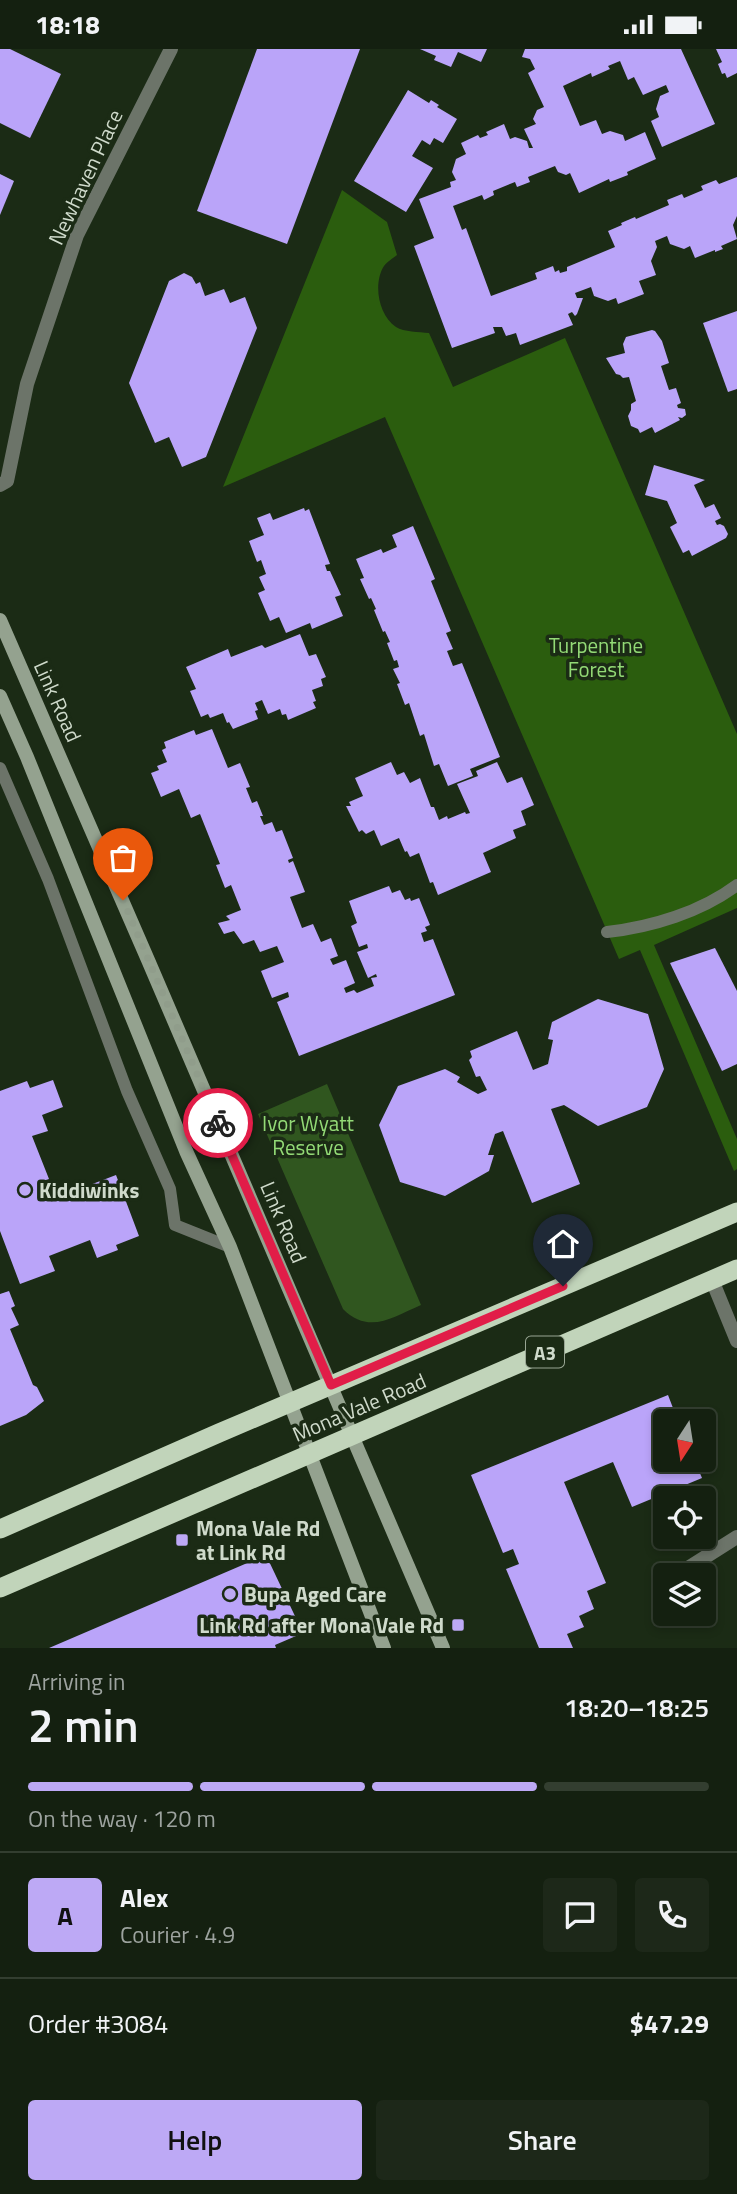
<!DOCTYPE html>
<meta charset="utf-8">
<style>
body{margin:0;font-family:"Titillium Web",sans-serif;background:#1d2819;color:#f1f3f6;height:100vh;display:flex;flex-direction:column;font-size:26px;white-space:nowrap}
*{box-sizing:border-box;margin:0}
p{font-size:23px;color:#9da39f}
.icon{flex:none;width:38px;height:38px;fill:none;stroke:currentColor;stroke-width:2;stroke-linecap:round;stroke-linejoin:round}
.map{position:relative;height:1599px;overflow:hidden}
.details{display:flex;flex-direction:column;background:#142010;flex:1}
.details>*{flex:none}
.needle{width:46px;rotate:192deg}
.buttons{position:absolute;left:653px;top:1360px;display:grid;gap:14px}
.buttons a{display:grid;place-items:center;width:63px;height:63px;border-radius:7px;background:#142010;box-shadow:0 4px 10px #0003,0 0 0 2px #333e30;font-size:35px}
.pin{position:absolute;display:grid;place-items:center;width:60px;height:60px;color:#fff;margin:-72px -30px;border-radius:50% 50% 50% 0;rotate:-45deg;box-shadow:0 0 7px #0007}
.pin .icon{rotate:45deg}
.courier{position:absolute;display:grid;place-items:center;width:70px;height:70px;margin:-35px;border:5px solid #e11d48;border-radius:50%;background:#fff;color:#222;box-shadow:0 2px 9px #0007}
.headline em{font-style:normal;font-weight:600}
.headline div{display:flex;flex-direction:column-reverse}
.headline{display:flex;align-items:center;justify-content:space-between;height:119px;padding:0 28px}
h1{font-size:46px;font-weight:600;line-height:52px}
.bar{display:grid;grid-template-columns:repeat(4,1fr);gap:10px 7px;align-content:center;height:84px;padding:0 28px}
.bar i{height:9px;border-radius:5px;background:#333e30}
.bar .active{background:#bda9f5}
.bar p{grid-column:span 4}
.line{display:flex;align-items:center;gap:18px;padding:0 28px;border-top:2px solid #333e30}
.line div{flex:1}
.round{display:grid;place-items:center;flex:none;width:74px;height:74px;border-radius:7px;background:#1d2819}
.action{display:flex;gap:14px;margin-top:auto;padding:14px 28px}
.action a{flex:1;height:80px;border-radius:7px;background:#bda9f5;color:#111;font-size:28px;font-weight:600;line-height:80px;text-align:center}
.action a+a{background:#1d2819;color:#f1f3f6}
.status{display:flex;justify-content:space-between;align-items:center;height:49px;padding:0 35px;background:#142010;direction:ltr}
.status svg{height:19px;fill:currentColor}
.map>svg:first-child{display:block}
.green{fill:#30561f}
.forest{fill:#2b5d0e}
.building{fill:#baa4f9}
.lines{fill:none;stroke-linecap:round;stroke-linejoin:round}
.service{stroke:#6c7469;stroke-width:12}
.minor{stroke:#6c7469;stroke-width:14}
.secondary{stroke:#94a28f;stroke-width:14}
.trunk{stroke:#c1d4ba;stroke-width:19}
.done{stroke:#909d8b;stroke-width:7;stroke-dasharray:0 12.6}
.route{stroke:#e11d48;stroke-width:9}
.poi-dot{fill:#bda9f5;stroke:#1b2b15;stroke-width:2.5}
.labels{text-anchor:middle;dominant-baseline:central;stroke-width:7;stroke-linejoin:round;paint-order:stroke}
.shield{fill:#1b2b15;stroke:#99a694;stroke-width:2}
.shield-label{font-size:19px;font-weight:bold;fill:#cfdacb}
.street-label{font-size:21px;fill:#cfdacb;stroke:#1b2b15}
.park-label{font-size:21px;fill:#93da76;stroke:#1b2b15}
.poi-label{font-size:21px;font-weight:bold;fill:#cfdacb;stroke:#1b2b15;text-anchor:start}
</style>
<div class="status"><b>18:18</b><svg viewBox="0 0 49 12"><path d="M0 12V9h3v3zM5 12V6h3v6zM10 12V3h3v9zM15 12V0h3v12zM26 1h20v11H26zM47 4h2v5h-2z"/></svg></div>
<div class="map">
<svg width="737" height="1599" viewBox="0 0 737 1599">
<rect width="100%" height="100%" fill="#1b2b15"/>
<path class="green" d="M327 1035 421 1256C393 1268 369 1286 343 1260L258 1065Z"/>
<path class="forest" d="M342 141 387 173 397 206C393 209 387 213 384 217 373 234 378 266 396 278 404 283 419 283 429 284L453 338 565 289 737 685V859L654 896 737 1090V1120L734 1122 640 901 619 910 385 368 223 438Z"/>
<g class="building">
<path d="M0 0H10L61 25 30 89 0 74Z"/>
<path d="M257 0H360L287 195 197 162Z"/>
<path d="M420 0H487L481 13 458 3 451 18 434 11 436 7Z"/>
<path d="M525 0H681L715 75 662 98 651 72 659 68 656 60 660 47 669 43 666 36 643 46 634 28 628 31 620 12 608 17 610 20 592 28 591 24 563 37 580 77 596 71 602 85 610 82 623 86 625 92 645 83 656 110 627 123 628 126 610 133 609 130 579 144 570 124 566 126 558 123 555 117 528 128 530 133 517 138 515 133 493 142 494 146 484 151 482 146 453 157 462 181 466 179 491 247 537 230 535 224 553 217 555 223 559 221 560 224 567 222V218L615 198 608 182 622 176 621 174 635 168 636 170 669 156 667 151 682 145 684 149 703 141 701 137 716 131 719 135 737 128V167L733 176 737 190 721 197 723 200 715 203V201L695 209 690 197 684 200 670 195 667 187 655 192 657 198 651 212 656 226 639 232 644 245 618 255 616 249 608 252 594 247 591 238 575 244 577 249H583L577 265 575 267 572 263 568 265 573 276 520 296 516 284 506 287 502 278H493L495 284 452 299 414 197 434 189 419 150 451 138 450 133 456 131 452 123 456 110 466 105 461 94 478 86 480 89 488 86 486 83 504 75 510 90 515 88 527 92 529 99H533L524 80 536 75 533 70 537 61 544 58 528 24 535 20 530 10 522 8Z"/>
<path d="M716 0H737V24L727 29 725 24 722 25 718 15 722 13Z"/>
<path d="M408 41 429 54 431 51 439 56 437 58 457 70 443 94 434 89 430 96 422 91 412 107 433 119 406 163 354 132Z"/>
<path d="M0 125 14 132 0 166Z"/>
<path d="M184 224 192 228 196 235 200 233 205 247 224 240 230 254 245 248 257 279 206 408 182 418 169 388 155 394 129 334 169 232Z"/>
<path d="M737 262V340L728 343 703 274Z"/>
<path d="M652 281 655 282 662 292 669 314 661 317 669 341 676 339 681 354 677 356 678 359 685 360 686 366 682 369 678 368 680 371 655 384 652 378 640 384 638 380 631 377 628 367 631 361V355L636 352 629 328 623 329 620 326 616 325 606 309 625 304 623 295 626 288Z"/>
<path d="M654 416 705 431 694 436 705 459 714 455 721 469 715 472 717 476 720 475 724 477 728 485 726 489 692 507 689 501 683 504 670 478 677 474 667 452 645 446Z"/>
<path d="M304 459 305 462 309 460 330 515 325 516 327 522H330L341 546 335 548 343 567 312 580 310 574 286 584 279 568 270 572 258 544 265 541 259 528 266 525 261 511 257 513 249 492 264 486 257 469 270 464 273 471Z"/>
<path d="M413 477 435 530 431 532 451 582 446 584 453 600 447 602 453 617 462 614 500 708 470 720 473 727 448 737 439 715 434 717 424 685 420 687 409 654 405 656 397 635 400 634 393 620 399 618 397 611 394 612 387 594 390 593 385 582 383 583 374 561 376 560 371 549 369 550 360 530 364 529 356 510 381 500 383 504 397 498 392 486Z"/>
<path d="M300 585 309 607 316 605 326 628 321 630 323 637 312 641 316 652 313 653 316 659 288 671 286 665 282 666 280 660 268 665 262 651 255 654 258 661 255 662 258 670 233 680 229 673 227 674 223 664 210 669 208 665 201 668 190 642 196 640 186 618 228 600 231 608 262 596 265 599Z"/>
<path d="M212 680 228 719 240 714 250 738 246 739 252 754 257 752 263 767H260L264 776 272 773 276 783 282 781 293 809 288 811 289 814 293 812 305 843 290 848 302 879 313 875 321 893 331 889 338 907 330 910 333 916 346 911 355 934 344 939 346 944 354 941 357 944 374 937 371 929 377 928 376 925 368 929 357 903 368 899 367 895 359 898 351 877 357 874 349 852 389 837 392 844 400 841 405 851 410 849 411 852 419 849 430 876 425 878 427 882 421 884 424 893 433 890 455 946 299 1007 277 953 289 948 288 943 272 949 261 922 284 913 277 897 260 903 254 891 243 895 234 882 224 885 218 874 230 871 226 867 241 861 231 836 225 839 216 816 220 815 200 765 191 769 179 740 161 748 151 724 159 721 157 717 167 713 162 701 166 699 164 693 194 681 196 686Z"/>
<path d="M391 713 397 726 404 723 410 734 420 729 431 758H434L439 771 447 767 448 770 465 763 466 765 470 764 457 735 478 727 476 722 497 713 507 734 522 728 534 756 521 762 526 776 513 781 516 789 483 804 491 823 438 846 433 833 430 834 419 804 410 808 407 802 405 803 399 789 381 797 374 781 366 785 362 781 359 783 346 757H351L349 753 363 747 355 729Z"/>
<path d="M715 899 737 942V1015L722 1022 670 914Z"/>
<path d="M598 950 648 965 664 1020 647 1058 598 1077 564 1056 551 1060 580 1135 532 1154 503 1082 495 1085 488 1106H494L489 1122 445 1147 400 1133 379 1076 398 1037 445 1020 460 1028 457 1033 478 1045 487 1041 480 1027 476 1028 469 1011 472 1008 470 1002 517 982 533 1021 548 1015 553 991 548 990 552 973Z"/>
<path d="M53 1031 63 1058 42 1066 48 1082 32 1087 49 1130 46 1132 53 1150 116 1126 139 1187 116 1196 118 1201 97 1209 90 1191 49 1207 55 1222 20 1235 0 1182V1042L27 1032 30 1039Z"/>
<path d="M9 1242 15 1257 11 1259 19 1276 10 1280 33 1336 37 1338 44 1352 26 1366 0 1377V1245Z"/>
<path d="M668 1346 678 1372H665V1410H694L702 1429 632 1458 613 1413 564 1433 606 1534 587 1542 594 1560 579 1567 584 1578 567 1585 573 1599H539L506 1520 519 1515 513 1500 503 1504 471 1426Z"/>
<path d="M266 1506 303 1584 275 1596 276 1599H49Z"/>
</g>
<g class="lines">
<g class="service">
<path d="M0 719 48 830 127 1042 170 1140 175 1176 230 1198"/>
<path d="M607 883C652 878 701 863 737 836"/>
</g>
<g class="minor">
<path d="M0 436 7 432 27 335 77 186 171 0"/>
<path d="M712 1231 737 1292"/>
<path d="M677 1526 737 1488"/>
</g>
<g class="secondary">
<path d="M0 571 148 911 443 1599"/>
<path d="M0 647 27 708 186 1102 230 1198 384 1599"/>
</g>
<g class="trunk">
<path d="M0 1480 219 1384 737 1163"/>
<path d="M0 1539 737 1220"/>
</g>
</g>
<g class="lines">
<path class="done" d="M123 851 218 1074"/>
<path class="route" d="M218 1074 331 1336 563 1237"/>
</g>
<g class="poi-dot">
<circle cx="25" cy="1141" r="7"/>
<rect x="175" y="1484" width="14" height="14" rx="3.5"/>
<circle cx="230" cy="1545" r="7"/>
<rect x="451" y="1569" width="14" height="14" rx="3.5"/>
</g>
<g class="labels">
<rect class="shield" x="526" y="1287.5" width="38" height="31" rx="5"/>
<g class="shield-label">
<text x="545" y="1303">A3</text>
</g>
<g class="street-label">
<text transform="translate(85 128) rotate(-65)">Newhaven Place</text>
<text transform="translate(58 652) rotate(66)">Link Road</text>
<text transform="translate(284 1173) rotate(67)">Link Road</text>
<text transform="translate(359 1358) rotate(-23)">Mona Vale Road</text>
</g>
<g class="park-label">
<text x="596" y="596">Turpentine<tspan x="596" dy="24">Forest</tspan></text>
<text x="308" y="1074">Ivor Wyatt<tspan x="308" dy="24">Reserve</tspan></text>
</g>
<g class="poi-label">
<text x="39" y="1141">Kiddiwinks</text>
<text x="196" y="1479">Mona Vale Rd<tspan x="196" dy="24">at Link Rd</tspan></text>
<text x="244" y="1545">Bupa Aged Care</text>
<text x="444" y="1576" text-anchor="end">Link Rd after Mona Vale Rd</text>
</g>
</g>
</svg>
<div class="buttons">
<a><svg class="needle" viewBox="-14 -14 28 28"><path d="M0-13l5 13h-10z" fill="#e53935"/><path d="M0 13l5-13h-10z" fill="#9da39f"/></svg></a>
<a><svg class="icon" aria-label="locate" viewBox="0 0 24 24"><circle cx="12" cy="12" r="6"/><path d="M12 2v4M12 18v4M2 12h4M18 12h4"/></svg></a>
<a><svg class="icon" aria-label="layers" viewBox="0 0 24 24"><path d="M12 4l9 5-9 5-9-5zM3 14l9 5 9-5"/></svg></a>
</div>
<div class="pin" style="left:123px;top:851px;background:#ea580c"><svg class="icon" aria-label="bag" viewBox="0 0 24 24"><path d="M5 8h14l-1 12H6zM9 8a3 3 0 0 1 6 0"/></svg></div>
<div class="pin" style="left:563px;top:1237px;background:#1f2937"><svg class="icon" aria-label="home" viewBox="0 0 24 24"><path d="M3 11l9-7 9 7M6 9v11h12V9"/></svg></div>
<div class="courier" style="left:218px;top:1074px"><svg class="icon" aria-label="bike" viewBox="0 0 24 24"><circle cx="6" cy="16" r="4"/><circle cx="18" cy="16" r="4"/><path d="M6 16l4-8h5l3 8M10 8l3 8H6M13 5h3"/></svg></div>
</div>
<section class="details">
<div class="headline"><div><h1>2 min</h1><p>Arriving in</p></div><em>18:20–18:25</em></div>
<div class="bar"><i class="active"></i><i class="active"></i><i class="active"></i><i></i><p>On the way · 120 m</p></div>
<div class="line" style="height:126px"><b class="round" style="background:#bda9f5;color:#111">A</b><div><b>Alex</b><p>Courier · 4.9</p></div><a class="round"><svg class="icon" aria-label="chat" viewBox="0 0 24 24"><path d="M4 5h16v11H9l-5 4z"/></svg></a><a class="round"><svg class="icon" aria-label="phone" viewBox="0 0 24 24"><path d="M5 4h4l2 5-3 2q2 4 5 5l2-3 5 2v4C11 20 4 13 5 4z"/></svg></a></div>
<div class="line" style="height:91px"><div>Order #3084</div><b>$47.29</b></div>
<div class="action"><a>Help</a><a>Share</a></div>
</section>
